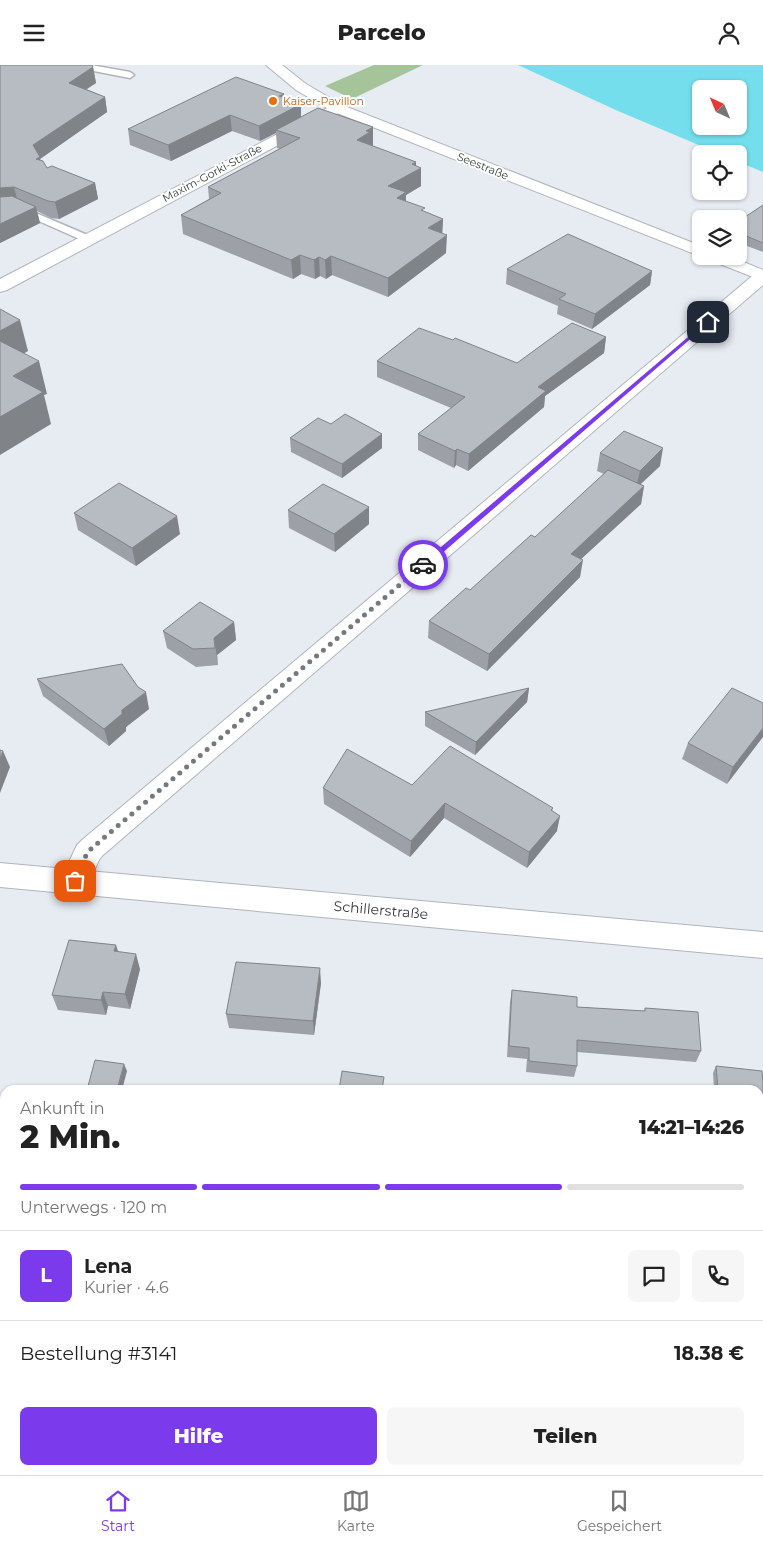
<!DOCTYPE html>
<html lang="de">
<meta charset="utf-8">
<style>
body{margin:0;font-family:Montserrat,sans-serif;background:#f6f6f6;color:#222;height:100vh;display:flex;flex-direction:column;font-size:19px;white-space:nowrap}
*{box-sizing:border-box;margin:0}
p{font-size:16px;color:#767676}
.icon{flex:none;width:28px;height:28px;fill:none;stroke:currentColor;stroke-width:2;stroke-linecap:round;stroke-linejoin:round}
.map{position:relative;flex:1;overflow:hidden}
.sheet{position:absolute;left:0px;top:1020px;width:764px;height:390px;display:flex;flex-direction:column;background:#fff;border-radius:15px 15px 0 0;box-shadow:0 1px 4px #0004}
.sheet>*{flex:none}
.needle{width:32px;rotate:316deg}
.tools{position:absolute;left:692px;top:15px;display:grid;gap:10px}
.tools a{display:grid;place-items:center;width:55px;height:55px;border-radius:8px;background:#fff;box-shadow:0 1px 4px #0004;font-size:25px}
.pin{position:absolute;display:grid;place-items:center;width:42px;height:42px;color:#fff;margin:-21px;border-radius:10px;box-shadow:0 2px 8px #0006}
.courier{position:absolute;display:grid;place-items:center;width:50px;height:50px;margin:-25px;border:4px solid #7c3aed;border-radius:50%;background:#fff;color:#222;box-shadow:0 1px 6px #0007}
.head em{font-style:normal;font-weight:800}
.head div{display:flex;flex-direction:column-reverse}
.head{display:flex;align-items:center;justify-content:space-between;height:85px;padding:0 20px}
h1{font-size:32px;font-weight:800;line-height:38px}
.bar{display:grid;grid-template-columns:repeat(4,1fr);gap:8px 5px;align-content:center;height:60px;padding:0 20px}
.bar i{height:6px;border-radius:4px;background:#e0e0e0}
.bar .on{background:#7c3aed}
.bar p{grid-column:span 4}
.line{display:flex;align-items:center;gap:12px;padding:0 20px;border-top:1px solid #e0e0e0}
.line div{flex:1}
.round{display:grid;place-items:center;flex:none;width:52px;height:52px;border-radius:8px;background:#f6f6f6}
.button{display:flex;gap:10px;margin-top:auto;padding:10px 20px}
.button a{flex:1;height:58px;border-radius:8px;background:#7c3aed;color:#fff;font-size:20px;font-weight:800;line-height:58px;text-align:center}
.button a+a{background:#f6f6f6;color:#222}
header{display:flex;justify-content:space-between;align-items:center;height:65px;padding:0 20px;background:#fff;font-size:22px;font-weight:800}
.tab-bar{display:flex;justify-content:space-around;align-items:center;height:70px;border-top:1px solid #e0e0e0;background:#fff;font-size:14px;color:#767676}
.tab-bar a{display:grid;justify-items:center;gap:2px}
.tab-bar .on{color:#7c3aed}
.map>svg:first-child{display:block}
.green{fill:#a6c49a}
.water{fill:#74deec;fill-rule:evenodd}
.lines{fill:none;stroke-linecap:round;stroke-linejoin:round}
.service-casing{stroke:#b1b4bb;stroke-width:3}
.minor-casing{stroke:#b1b4bb;stroke-width:2}
.tertiary-casing{stroke:#b1b4bb;stroke-width:2}
.secondary-casing{stroke:#b1b4bb;stroke-width:2}
.service{fill:#fff;fill-rule:evenodd}
.minor{fill:#fff;fill-rule:evenodd}
.tertiary{fill:#fff;fill-rule:evenodd}
.secondary{fill:#fff;fill-rule:evenodd}
.wall{fill:#9da1a7}
.shaded-wall{fill:#808388}
.building{fill:#b7bbc2;stroke:#808388}
.route{fill:#7c3aed}
.done{stroke:#75787c;stroke-width:5;stroke-dasharray:0 9}
.food-dot{fill:#e8710a;stroke:#fff;stroke-width:2}
.labels{text-anchor:middle;dominant-baseline:central;stroke-width:4;stroke-linejoin:round;paint-order:stroke}
.far-food-label{font-size:11px;fill:#c56008;stroke:#fff;text-anchor:start}
.far-street-label{font-size:11px;fill:#383a3d;stroke:#fff}
.street-label{font-size:14px;fill:#383a3d;stroke:#fff}
</style>
<header><svg class="icon" aria-label="menu" viewBox="0 0 24 24"><path d="M4 6h16M4 12h16M4 18h16"/></svg>Parcelo<svg class="icon" aria-label="person" viewBox="0 0 24 24"><circle cx="12" cy="8" r="4"/><path d="M4 21q1-7 8-7t8 7"/></svg></header>
<div class="map">
<svg width="763" height="1410" viewBox="0 0 763 1410">
<rect width="100%" height="100%" fill="#e7ebf2"/>
<g class="green">
<path d="M374 0H423L352 34 325 21Z"/>
<path d="M237 1405H375L385 1410H233Z"/>
</g>
<path class="water" d="M518 0H763V107L739 97V89H720L618 46ZM701 24H739V61H701Z"/>
<g class="lines">
<g class="service-casing">
<g id="service">
<path d="M74 0H91L130 7 134 10 130 13 78 3Z"/>
<path d="M17 140 92 172 93 174 88 177 84 176 16 146 0 148V142Z"/>
</g>
</g>
<g class="minor-casing">
<g id="minor">
<path d="M337 38 342 40 345 43 342 46 7 225 0 227V214Z"/>
<path d="M763 206V220L102 791 99 795 85 825 75 828 65 825 60 816 77 780 82 775 757 207Z"/>
</g>
</g>
<g class="tertiary-casing">
<path id="tertiary" d="M0 798 763 867V893L0 822Z"/>
</g>
<g class="secondary-casing">
<path id="secondary" d="M266 0H282L306 19 342 40 701 181V191H729L763 205V216L332 46 296 25Z"/>
</g>
<use href="#service" class="service"/>
<use href="#minor" class="minor"/>
<use href="#tertiary" class="tertiary"/>
<use href="#secondary" class="secondary"/>
</g>
<g class="wall">
<path d="M0 0 93 2 96 18 86 24 105 32 107 47 40 94 41 96 47 103 95 118 98 134 59 154 51 153 37 146 40 158 0 178Z"/>
<path d="M284 33 301 52 373 80 372 81 416 101 421 121 406 130V136L425 147 443 154 442 168 446 188 388 232 332 210 326 214 320 211 315 214 301 209 293 214 183 169 181 150 209 134 208 122 280 84 277 83 276 68 260 76 232 66 171 96 130 80 128 64Z"/>
<path d="M763 140V187L739 178V156Z"/>
<path d="M507 204 652 206 650 220 592 264 557 249 558 241 506 219Z"/>
<path d="M606 272 604 288 545 331 544 342 468 406 456 400 454 403 418 385V369L451 343 377 312V296L517 298Z"/>
<path d="M331 359 382 369V383L342 413 291 387 290 373Z"/>
<path d="M600 388 660 401 640 420 644 421 641 439 581 494 580 512 487 606 428 573 429 556 470 525 535 472 604 409 597 406Z"/>
<path d="M288 445 369 459 335 487 289 463Z"/>
<path d="M74 448 180 469 136 501 78 465Z"/>
<path d="M234 557 236 575 217 590 218 600 196 602 167 583 163 566Z"/>
<path d="M37 614 149 644 126 662V666L109 681 43 631Z"/>
<path d="M529 623 527 637 475 690 425 661V647Z"/>
<path d="M763 638 727 719 682 694 688 678Z"/>
<path d="M412 720 553 743 552 746 557 766 527 803 444 753 410 792 324 739 323 723Z"/>
<path d="M118 887 140 904 130 944 108 941 106 950 58 945 52 930Z"/>
<path d="M321 918 314 970 229 963 226 949Z"/>
<path d="M512 925 577 942 644 946 645 943 701 986 696 997 577 987V1001L574 1012 526 1007 527 994 507 992 510 937Z"/>
<path d="M716 1001 763 1018V1044L761 1048 759 1047V1025H714L713 1008Z"/>
</g>
<g class="shaded-wall">
<path d="M93 2 96 18 72 34 69 18Z"/>
<path d="M284 29 285 44 279 31Z"/>
<path d="M105 32 107 47 40 94 43 108 39 110 33 80Z"/>
<path d="M301 39V55L276 65V68L260 76 259 61Z"/>
<path d="M230 50 232 66 171 96 168 80Z"/>
<path d="M373 62V80L370 82 357 75 366 66Z"/>
<path d="M416 97V106L421 103V121L406 130V146L388 121 412 99Z"/>
<path d="M95 118 98 134 59 154 55 137Z"/>
<path d="M14 122 18 138 0 140V123Z"/>
<path d="M36 142 40 158 0 178V159Z"/>
<path d="M443 154 442 173 428 163Z"/>
<path d="M447 170 446 188 388 232V213Z"/>
<path d="M300 190 301 209 293 214 291 195Z"/>
<path d="M331 191 332 210 326 214 325 195Z"/>
<path d="M319 192 320 211 315 214 314 195Z"/>
<path d="M652 206 650 220 592 264 595 249Z"/>
<path d="M20 255 28 286 0 303V266Z"/>
<path d="M606 272 604 288 545 331 544 342 468 406 469 389 538 322Z"/>
<path d="M39 296 47 329 44 330 51 359 0 390V352L13 311Z"/>
<path d="M382 369V383L342 413V399Z"/>
<path d="M663 383 660 401 636 423 640 406Z"/>
<path d="M457 384 456 400 454 403 455 386Z"/>
<path d="M644 421 641 439 568 506 571 489Z"/>
<path d="M369 442V459L335 487 334 469Z"/>
<path d="M177 451 180 469 136 501 132 483Z"/>
<path d="M583 495 580 512 487 606 489 589Z"/>
<path d="M234 557 236 575 217 590 218 600 214 573Z"/>
<path d="M529 623 527 637 475 690 476 677Z"/>
<path d="M146 627 149 644 126 662V666L109 681 104 664 122 645Z"/>
<path d="M763 663V672L727 719 733 702Z"/>
<path d="M3 686 10 702 0 728V694Z"/>
<path d="M445 738 444 753 410 792 411 776Z"/>
<path d="M560 751 557 766 527 803 529 787Z"/>
<path d="M116 880 121 895 114 886Z"/>
<path d="M136 889 140 904 130 944 125 929Z"/>
<path d="M320 903 321 918 314 970 313 956Z"/>
<path d="M103 927 108 941 106 950 101 935Z"/>
<path d="M124 999 127 1006 122 1025H117Z"/>
<path d="M5 1326V1342L0 1347V1331Z"/>
<path d="M114 1405H126L122 1410H110Z"/>
</g>
<g class="building">
<path d="M0 0H92L93 2 69 18 105 32 33 80 40 92 36 94 43 96 47 103 52 101 95 118 55 137 48 136 14 122 0 123Z"/>
<path d="M236 12 284 29 279 31 301 39 259 61 230 50 168 80 128 64Z"/>
<path d="M318 43 373 62 366 66 370 67 357 75 416 97 412 99 421 103 388 121 406 127 397 133 425 143 421 145 443 154 428 163 447 170 388 213 331 191 325 195 319 192 314 195 300 190 291 195 181 150 221 128 208 122 300 73 276 65Z"/>
<path d="M12 131 36 142 0 159V132Z"/>
<path d="M763 140V178L739 168V156Z"/>
<path d="M568 169 652 206 595 249 559 234 566 229 507 204Z"/>
<path d="M0 244 20 255 0 266Z"/>
<path d="M572 258 606 272 538 322 546 326 469 389 457 384 455 386 418 369 465 332 377 296 419 263 453 275 455 273 517 298Z"/>
<path d="M0 276 39 296 13 311 43 327 0 352Z"/>
<path d="M345 349 382 369 342 399 290 373 318 353 331 359Z"/>
<path d="M624 366 663 383 640 406 600 388Z"/>
<path d="M608 405 644 421 571 489 583 495 489 589 429 556 466 523 470 525 531 470 535 472Z"/>
<path d="M119 418 177 451 132 483 74 448Z"/>
<path d="M323 419 369 442 334 469 288 445Z"/>
<path d="M200 537 234 557 214 573 215 583 193 584 163 566Z"/>
<path d="M122 599 138 622 146 627 122 645V649L104 664 37 614Z"/>
<path d="M529 623 476 677 425 647Z"/>
<path d="M732 623 763 638V663L733 702 688 678Z"/>
<path d="M450 681 553 743 551 745 560 751 529 787 445 738 411 776 323 723 347 684 412 720Z"/>
<path d="M0 685 3 686 0 694Z"/>
<path d="M69 875 116 880 114 886 136 889 125 929 103 927 101 935 52 930Z"/>
<path d="M236 897 320 903 313 956 226 949Z"/>
<path d="M512 925 577 932V942L645 946V943L698 947 701 986 577 975V1001L529 996V983L509 981Z"/>
<path d="M95 995 124 999 117 1025H87Z"/>
<path d="M716 1001 762 1006 763 1018V1040H759V1025H718Z"/>
<path d="M342 1006 384 1012 382 1025H339Z"/>
<path d="M0 1252 5 1257V1326L0 1331Z"/>
<path d="M15 1405H114L110 1410H11V1409Z"/>
</g>
<path class="route" d="M708 255 709 258 426 502H421V499Z"/>
<g class="lines">
<path class="done" d="M75 816 87 788 92 783 423 500"/>
</g>
<circle class="food-dot" cx="273" cy="36" r="5"/>
<g class="labels">
<g class="far-food-label">
<text x="283" y="36">Kaiser-Pavillon</text>
</g>
<g class="far-street-label">
<text transform="translate(483 101) rotate(22)">Seestraße</text>
<text transform="translate(212 108) rotate(-28)">Maxim-Gorki-Straße</text>
</g>
<g class="street-label">
<text transform="translate(381 845) rotate(5)">Schillerstraße</text>
</g>
</g>
</svg>
<div class="tools">
<a><svg class="needle" viewBox="-14 -14 28 28"><path d="M0-13l5 13h-10z" fill="#e53935"/><path d="M0 13l5-13h-10z" fill="#767676"/></svg></a>
<a><svg class="icon" aria-label="locate" viewBox="0 0 24 24"><circle cx="12" cy="12" r="6"/><path d="M12 2v4M12 18v4M2 12h4M18 12h4"/></svg></a>
<a><svg class="icon" aria-label="layers" viewBox="0 0 24 24"><path d="M12 4l9 5-9 5-9-5zM3 14l9 5 9-5"/></svg></a>
</div>
<div class="pin" style="left:75px;top:816px;background:#ea580c"><svg class="icon" aria-label="bag" viewBox="0 0 24 24"><path d="M5 8h14l-1 12H6zM9 8a3 3 0 0 1 6 0"/></svg></div>
<div class="pin" style="left:708px;top:257px;background:#1f2937"><svg class="icon" aria-label="home" viewBox="0 0 24 24"><path d="M3 11l9-7 9 7M6 9v11h12V9"/></svg></div>
<div class="courier" style="left:423px;top:500px"><svg class="icon" aria-label="car" viewBox="0 0 24 24"><path d="M5 17H2v-5l4-1 3-4h7l3 4 3 1v5h-3M9 17h6M6 11h13"/><circle cx="7" cy="17" r="2"/><circle cx="17" cy="17" r="2"/></svg></div>
<section class="sheet">
<div class="head"><div><h1>2 Min.</h1><p>Ankunft in</p></div><em>14:21–14:26</em></div>
<div class="bar"><i class="on"></i><i class="on"></i><i class="on"></i><i></i><p>Unterwegs · 120 m</p></div>
<div class="line" style="height:90px"><b class="round" style="background:#7c3aed;color:#fff">L</b><div><b>Lena</b><p>Kurier · 4.6</p></div><a class="round"><svg class="icon" aria-label="chat" viewBox="0 0 24 24"><path d="M4 5h16v11H9l-5 4z"/></svg></a><a class="round"><svg class="icon" aria-label="phone" viewBox="0 0 24 24"><path d="M5 4h4l2 5-3 2q2 4 5 5l2-3 5 2v4C11 20 4 13 5 4z"/></svg></a></div>
<div class="line" style="height:65px"><div>Bestellung #3141</div><b>18.38 €</b></div>
<div class="button"><a>Hilfe</a><a>Teilen</a></div>
</section>
</div>
<nav class="tab-bar">
<a class="on"><svg class="icon" aria-label="home" viewBox="0 0 24 24"><path d="M3 11l9-7 9 7M6 9v11h12V9"/></svg>Start</a>
<a><svg class="icon" aria-label="map" viewBox="0 0 24 24"><path d="M3 6l6-2 6 2 6-2v14l-6 2-6-2-6 2zM9 4v14M15 6v14"/></svg>Karte</a>
<a><svg class="icon" aria-label="saved" viewBox="0 0 24 24"><path d="M7 4h10v16l-5-4-5 4z"/></svg>Gespeichert</a>
</nav>
